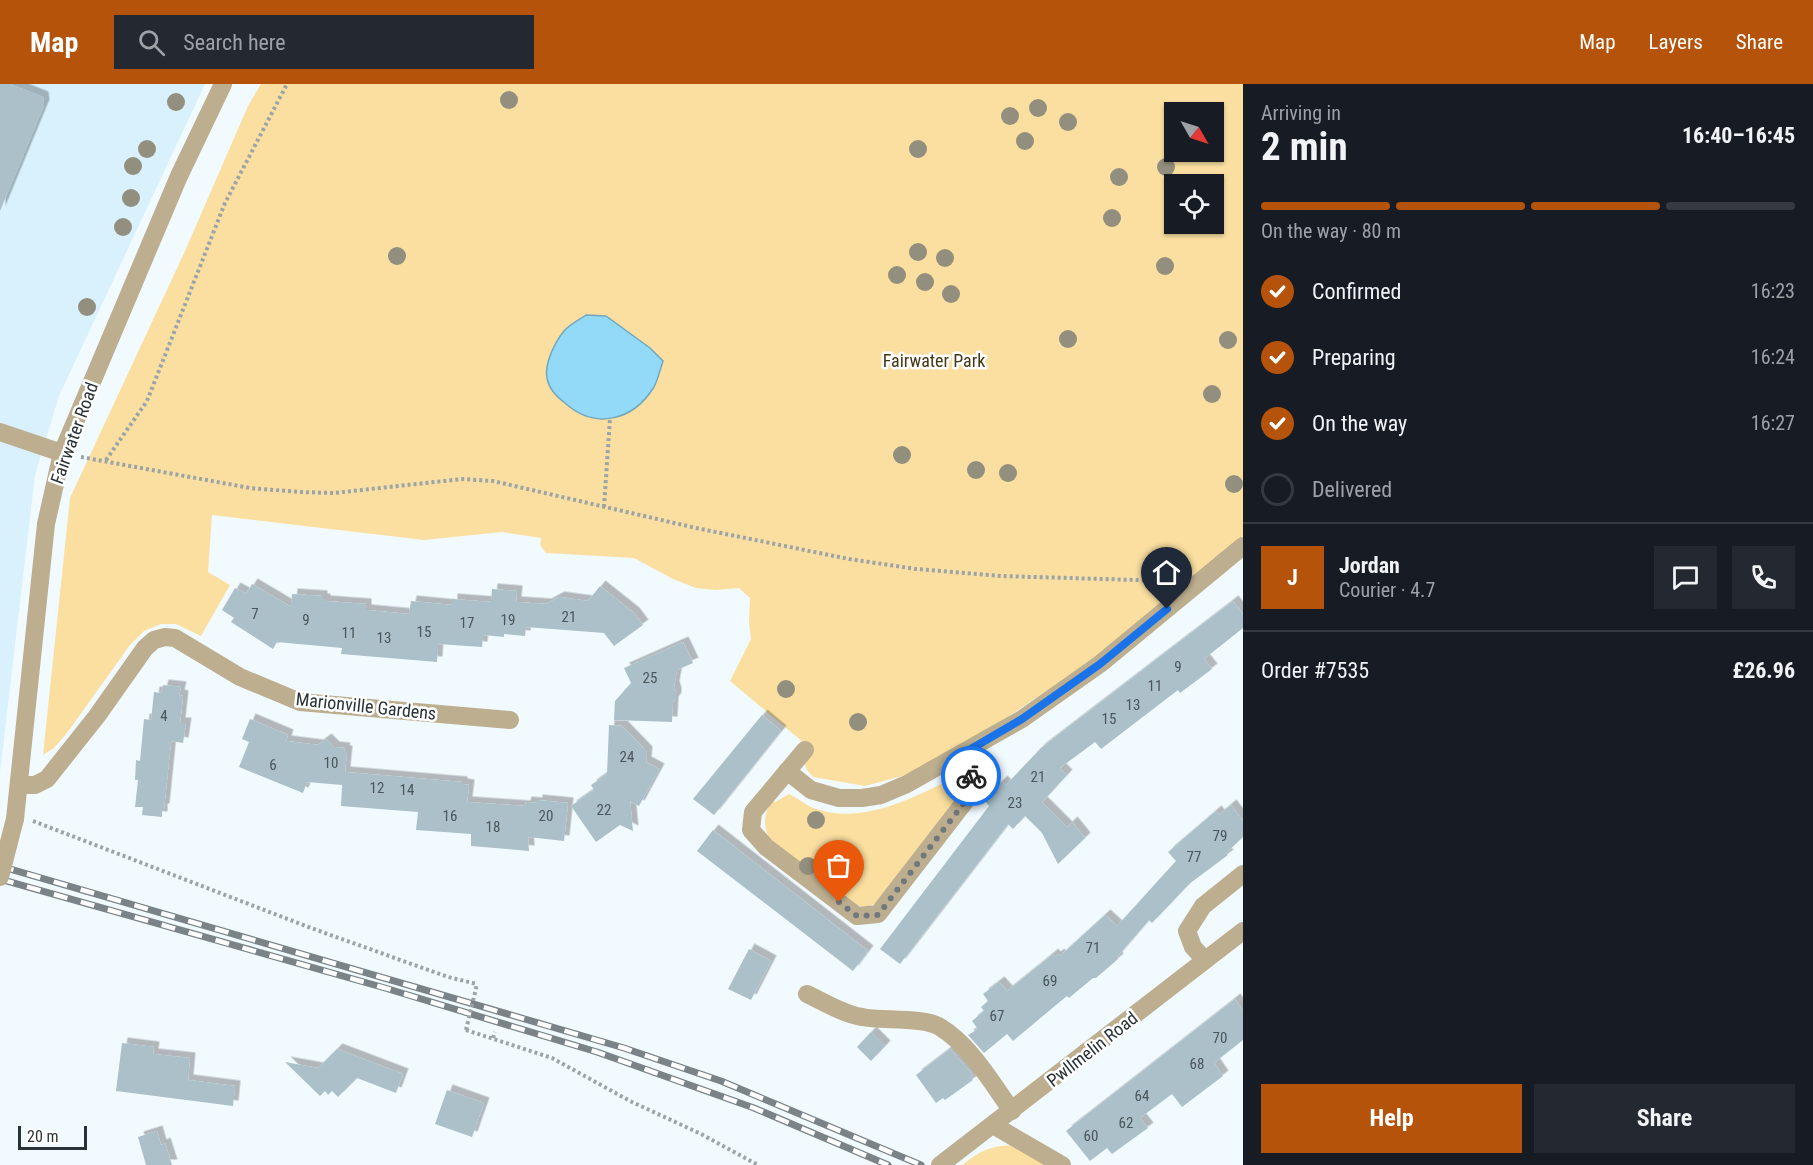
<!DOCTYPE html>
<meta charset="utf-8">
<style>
body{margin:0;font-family:"Roboto Condensed",sans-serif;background:#242831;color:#f1f3f6;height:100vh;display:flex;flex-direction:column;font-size:22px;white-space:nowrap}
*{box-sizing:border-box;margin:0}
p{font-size:20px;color:#9ea1a6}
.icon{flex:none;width:33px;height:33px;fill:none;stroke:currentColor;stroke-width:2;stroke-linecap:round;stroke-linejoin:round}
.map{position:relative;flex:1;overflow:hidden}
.details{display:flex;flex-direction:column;background:#171b24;width:570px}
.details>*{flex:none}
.needle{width:39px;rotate:129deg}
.controls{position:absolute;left:1164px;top:18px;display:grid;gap:12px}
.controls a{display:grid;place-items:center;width:60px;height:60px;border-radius:0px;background:#171b24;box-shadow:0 2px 4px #0004;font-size:30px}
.scale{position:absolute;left:18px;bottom:15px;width:69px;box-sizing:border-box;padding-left:6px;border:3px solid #293236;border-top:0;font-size:16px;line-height:21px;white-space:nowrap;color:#293236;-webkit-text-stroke:4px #fff;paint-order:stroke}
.pin{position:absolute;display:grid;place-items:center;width:51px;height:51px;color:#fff;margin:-62px -26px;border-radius:50% 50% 50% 0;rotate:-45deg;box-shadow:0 0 6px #0007}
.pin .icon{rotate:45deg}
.courier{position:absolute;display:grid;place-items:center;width:60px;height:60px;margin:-30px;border:4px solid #1a73e8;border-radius:50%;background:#fff;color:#222;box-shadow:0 2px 8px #0007}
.overview em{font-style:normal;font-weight:700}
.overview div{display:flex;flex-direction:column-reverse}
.overview{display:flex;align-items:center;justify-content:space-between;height:102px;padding:0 18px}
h1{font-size:39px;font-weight:700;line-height:45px}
.bar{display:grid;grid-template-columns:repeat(4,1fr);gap:9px 6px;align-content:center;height:72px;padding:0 18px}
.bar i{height:8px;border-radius:4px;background:#363941}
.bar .selected{background:#b45309}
.bar p{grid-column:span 4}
.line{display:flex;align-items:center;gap:15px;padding:0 18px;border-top:2px solid #363941}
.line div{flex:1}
.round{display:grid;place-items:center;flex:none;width:63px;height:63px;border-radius:0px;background:#242831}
ol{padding:0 18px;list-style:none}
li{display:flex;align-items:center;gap:18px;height:66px}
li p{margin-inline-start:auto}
li .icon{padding:6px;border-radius:50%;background:#b45309;color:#fff;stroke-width:4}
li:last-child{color:#9ea1a6}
li i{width:33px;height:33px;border:3px solid #363941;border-radius:50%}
.cta{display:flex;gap:12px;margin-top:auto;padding:12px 18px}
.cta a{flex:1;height:69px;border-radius:0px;background:#b45309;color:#fff;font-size:24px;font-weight:700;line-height:69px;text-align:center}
.cta a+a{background:#242831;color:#f1f3f6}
header{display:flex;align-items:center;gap:36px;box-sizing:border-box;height:84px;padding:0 30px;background:#b45309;color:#fff}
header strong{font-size:28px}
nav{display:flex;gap:33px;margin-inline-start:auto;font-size:21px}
.search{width:420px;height:54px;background:#242831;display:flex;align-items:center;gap:15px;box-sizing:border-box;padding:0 21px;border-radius:0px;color:#9ea1a6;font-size:22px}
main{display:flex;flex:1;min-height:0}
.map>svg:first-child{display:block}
.built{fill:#d9f1fc}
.green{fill:#fadfa0;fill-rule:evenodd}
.water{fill:#92daf8;stroke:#72a8be;stroke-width:1.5}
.building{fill:#abc0c9;filter:url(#shadow)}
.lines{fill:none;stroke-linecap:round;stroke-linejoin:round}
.path{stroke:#9ba4a8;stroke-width:4;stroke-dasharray:3 3;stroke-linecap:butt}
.minor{stroke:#bcae8e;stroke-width:18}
.rail-casing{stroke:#7a8387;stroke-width:7}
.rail{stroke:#fff;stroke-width:4.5;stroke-dasharray:14;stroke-linecap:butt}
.path-bridge{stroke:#9ba4a8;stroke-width:4;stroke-dasharray:3 3;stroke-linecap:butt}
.minor-bridge{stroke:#bcae8e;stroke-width:18}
.tree{fill:#938f7e}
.done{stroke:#6f787c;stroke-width:6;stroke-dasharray:0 10.8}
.route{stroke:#1a73e8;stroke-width:8}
.labels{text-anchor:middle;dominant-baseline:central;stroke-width:5;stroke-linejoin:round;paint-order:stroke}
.number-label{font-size:15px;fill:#4a565b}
.park-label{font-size:18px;fill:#463816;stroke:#fff}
.street-label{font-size:18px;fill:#293236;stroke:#fff}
</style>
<header>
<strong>Map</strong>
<div class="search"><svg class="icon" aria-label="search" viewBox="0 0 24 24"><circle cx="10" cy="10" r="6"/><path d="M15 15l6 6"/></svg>Search here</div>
<nav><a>Map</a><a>Layers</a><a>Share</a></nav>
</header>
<main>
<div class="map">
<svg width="1243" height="1081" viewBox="0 0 1243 1081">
<defs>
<filter id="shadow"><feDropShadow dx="5.5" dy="-5.5" stdDeviation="0" flood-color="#0004"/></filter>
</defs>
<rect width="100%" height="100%" fill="#f1fafe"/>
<path class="built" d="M0 0H205L59 312 35 391 0 688Z"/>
<g class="green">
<path d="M261 0H1243V452L1087 580 1003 636 906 691 865 702 813 693 807 686 803 675 810 664 730 597 751 555 749 539 750 514 739 504 715 506 696 504 673 495 634 474 546 469 540 461 541 454 502 448 424 456 212 431 208 488 230 501 201 552 176 540H161L144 547 130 561 67 649 54 664 43 671 70 414 185 167 248 22ZM1174 28H1214V68H1174ZM1174 100H1214V140H1174Z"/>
<path d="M956 693 962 700 964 707 880 818 869 822H858L770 757C763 741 763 732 772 717L775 718 789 710C797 714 805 720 813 724 862 742 912 714 956 693Z"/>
<path d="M1016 1061 1049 1081H962C983 1065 990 1062 1016 1061Z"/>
</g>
<path class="water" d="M586 231 606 232 650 264 663 277C660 286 658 295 654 303 633 337 595 346 565 319 556 312 549 305 547 294 544 280 555 258 564 247 569 241 579 236 586 231Z"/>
<g class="building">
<path d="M0 0H10L43 13 44 21 0 127Z"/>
<path d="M252 500 291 523 292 510 322 512V515H325V517L366 520V526L409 530 411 517 452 521V515L491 518 492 505 517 507 516 518 546 520 559 513 588 517 600 502 634 529 643 541 614 562 604 549 526 543 525 552 504 550V553L483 551 482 563 438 560 437 578 341 570 342 564 277 558 273 565 231 538 234 534 222 526 235 504 246 510Z"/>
<path d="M1233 517 1243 530V544L1204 575 1212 585 1180 609 1178 606 1101 665 1095 658 1060 684 1067 691 1042 718 1067 743 1072 738 1085 754 1058 780 1042 749 1025 732 1013 745 1008 740 900 880 880 865 989 722 984 716 1002 697 1006 701 1041 664Z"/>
<path d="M683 558 693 579 677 586 674 602 676 609V614L673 618 672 638 614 636 615 617 631 599 624 584Z"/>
<path d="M163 601 181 603 179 611 183 612 180 639H186L183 659 171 657 164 725H162V733L142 731 143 723H135L138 696H135L136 676 140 677 144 635 151 636 154 608 161 609Z"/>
<path d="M762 631 781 647 714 731 693 715Z"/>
<path d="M250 635 288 651 286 657 318 661 326 655 334 663 345 664 344 667H347L345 688 462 698V700L469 701 467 718 525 722 526 718 537 719V716L568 719 564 757 528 753 529 767 471 762V750L416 746 418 728 341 722 342 701 307 698 303 709 239 683 249 658 242 655Z"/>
<path d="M609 641 622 642 647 668 646 678 659 685 639 722 630 717 633 747 620 741 596 758 571 722 594 706 591 701 607 690Z"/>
<path d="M1231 721 1243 737V753L1226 769 1228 771 1189 800 1152 839 1149 836 1117 873 1118 875 1096 894H1093L1069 914 1067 912 1056 921 1013 957 1007 950 984 969 968 951 978 945 972 937 984 927 981 923 988 917 983 910 999 898 1007 907 1053 870 1055 873 1059 870 1060 872 1105 831 1117 842 1176 777 1168 768 1216 727 1219 731Z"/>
<path d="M713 746 868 867 853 887 697 767Z"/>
<path d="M749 865 771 877 751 916 728 905Z"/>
<path d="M1235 915 1243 927V956L1214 979 1223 992 1182 1023 1172 1010 1140 1034 1148 1044 1112 1070 1107 1064 1090 1077 1066 1047Z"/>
<path d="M871 948 885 962 871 977 857 963Z"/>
<path d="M122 959 154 963 153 970 190 974 188 996 235 1002 233 1022 116 1007Z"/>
<path d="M337 965 403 990 396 1009 357 994 338 1013 332 1007 328 1011 325 1007 320 1012 285 978 318 984Z"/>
<path d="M950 965 973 991 970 993 973 996 945 1016 943 1014 936 1019 916 991Z"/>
<path d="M447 1006 484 1019 472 1053 435 1040Z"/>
<path d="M157 1047 161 1061 165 1059 172 1081H146L138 1053Z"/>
</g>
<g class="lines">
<g class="path">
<path d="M81 373 250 404 299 408 334 409 462 395 493 397 696 444 849 475 916 485 1001 492 1170 497"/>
<path d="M106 376 147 317 225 119 287 0"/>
<path d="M604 423 610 335"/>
<path d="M33 737 311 844 448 893 477 900"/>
<path d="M466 946 552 974 630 1017 701 1050 758 1081"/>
<path d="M493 954 495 948"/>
</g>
<g class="minor">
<path d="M0 348 62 369"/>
<path d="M805 666 753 728 751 746 766 763 857 832 878 830 977 702 959 672"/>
<path d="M787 687 811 706 839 714H862L881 711 907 700 1022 635 1100 580 1243 462"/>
<path d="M20 701H35L47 695 97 632 145 564 154 556 165 553 175 554 240 593 300 618 510 636"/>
<path d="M15 735 46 440 62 369 179 92 223 0"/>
<path d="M1205 876 1193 863 1187 847 1203 822 1243 790"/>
<path d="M807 910C824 918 843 930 862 933 881 937 924 933 940 943 971 962 991 998 1012 1027"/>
<path d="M993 1041 1062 1081"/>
<path d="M940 1081 1243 847"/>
</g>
<g class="rail-casing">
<g id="rail">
<path d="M0 782 624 964 721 997 921 1081"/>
<path d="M0 795 385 904 597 968 754 1024 888 1081"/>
</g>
</g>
<use href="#rail" class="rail"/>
<path class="path-bridge" d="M466 946 477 900"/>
<path class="minor-bridge" d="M0 793 15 735"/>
</g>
<g class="tree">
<circle cx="509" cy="16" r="9"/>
<circle cx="176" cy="18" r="9"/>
<circle cx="1038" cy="24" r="9"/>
<circle cx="1010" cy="32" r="9"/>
<circle cx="1068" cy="38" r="9"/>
<circle cx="1025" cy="57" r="9"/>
<circle cx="147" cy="65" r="9"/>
<circle cx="918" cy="65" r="9"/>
<circle cx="133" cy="82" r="9"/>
<circle cx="1166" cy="83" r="9"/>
<circle cx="1119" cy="93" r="9"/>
<circle cx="131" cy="114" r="9"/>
<circle cx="1112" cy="134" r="9"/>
<circle cx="123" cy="143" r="9"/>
<circle cx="918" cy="168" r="9"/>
<circle cx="397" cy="172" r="9"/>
<circle cx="945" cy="174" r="9"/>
<circle cx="1165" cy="182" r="9"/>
<circle cx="897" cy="191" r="9"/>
<circle cx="925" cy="198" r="9"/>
<circle cx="951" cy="210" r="9"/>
<circle cx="87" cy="223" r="9"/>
<circle cx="1068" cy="255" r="9"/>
<circle cx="1228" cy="256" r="9"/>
<circle cx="1212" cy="310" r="9"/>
<circle cx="902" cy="371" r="9"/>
<circle cx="976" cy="386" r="9"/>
<circle cx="1008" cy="389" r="9"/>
<circle cx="1234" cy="400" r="9"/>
<circle cx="786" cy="605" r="9"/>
<circle cx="858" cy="638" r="9"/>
<circle cx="816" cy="736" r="9"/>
<circle cx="808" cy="782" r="9"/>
</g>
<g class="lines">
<path class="done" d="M839 818 857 832 878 831 977 702 971 692"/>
<path class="route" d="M971 692 959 672 1022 635 1100 580 1167 525"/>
</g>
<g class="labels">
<g class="number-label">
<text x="255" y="530">7</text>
<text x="569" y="533">21</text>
<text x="306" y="536">9</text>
<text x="508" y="536">19</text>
<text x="467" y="539">17</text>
<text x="424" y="548">15</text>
<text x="349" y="549">11</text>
<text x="384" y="554">13</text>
<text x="1178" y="583">9</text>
<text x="650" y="594">25</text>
<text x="1155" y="602">11</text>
<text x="1133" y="621">13</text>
<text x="164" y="632">4</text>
<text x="1109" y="635">15</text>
<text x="627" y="673">24</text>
<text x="331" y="679">10</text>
<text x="273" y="681">6</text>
<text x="1038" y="693">21</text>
<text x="377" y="704">12</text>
<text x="407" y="706">14</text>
<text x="1015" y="719">23</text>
<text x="604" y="726">22</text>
<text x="450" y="732">16</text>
<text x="546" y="732">20</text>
<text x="493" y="743">18</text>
<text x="1220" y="752">79</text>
<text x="1194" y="773">77</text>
<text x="1093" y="864">71</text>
<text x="1050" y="897">69</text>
<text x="997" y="932">67</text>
<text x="1220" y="954">70</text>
<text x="1197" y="980">68</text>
<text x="1142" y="1012">64</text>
<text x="1126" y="1039">62</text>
<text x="1091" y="1052">60</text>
</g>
<g class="park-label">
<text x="934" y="276">Fairwater Park</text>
</g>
<g class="street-label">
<text transform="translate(74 349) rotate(-70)">Fairwater Road</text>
<text transform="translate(366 622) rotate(6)">Marionville Gardens</text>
<text transform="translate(1092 965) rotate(-38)">Pwllmelin Road</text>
</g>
</g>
</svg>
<div class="controls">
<a><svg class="needle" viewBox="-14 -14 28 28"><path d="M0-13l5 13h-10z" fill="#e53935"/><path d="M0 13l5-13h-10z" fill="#9ea1a6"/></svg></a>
<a><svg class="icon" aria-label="locate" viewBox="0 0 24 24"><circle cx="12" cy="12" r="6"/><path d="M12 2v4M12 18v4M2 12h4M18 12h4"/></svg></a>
</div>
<div class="scale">20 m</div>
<div class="pin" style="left:839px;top:818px;background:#ea580c"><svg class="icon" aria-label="bag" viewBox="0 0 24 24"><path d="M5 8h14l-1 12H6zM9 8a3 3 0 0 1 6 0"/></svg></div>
<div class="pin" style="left:1167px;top:525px;background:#1f2937"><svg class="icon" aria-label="home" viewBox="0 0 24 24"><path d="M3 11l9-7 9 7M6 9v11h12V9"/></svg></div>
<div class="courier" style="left:971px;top:692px"><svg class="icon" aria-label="bike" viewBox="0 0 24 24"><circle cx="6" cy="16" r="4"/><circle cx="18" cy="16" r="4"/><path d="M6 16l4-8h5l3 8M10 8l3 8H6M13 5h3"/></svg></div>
</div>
<section class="details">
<div class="overview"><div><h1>2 min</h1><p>Arriving in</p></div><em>16:40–16:45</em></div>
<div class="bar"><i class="selected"></i><i class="selected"></i><i class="selected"></i><i></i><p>On the way · 80 m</p></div>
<ol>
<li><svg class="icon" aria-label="check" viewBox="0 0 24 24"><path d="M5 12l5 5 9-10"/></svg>Confirmed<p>16:23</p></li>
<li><svg class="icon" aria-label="check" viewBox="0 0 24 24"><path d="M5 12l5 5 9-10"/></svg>Preparing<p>16:24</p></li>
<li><svg class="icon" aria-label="check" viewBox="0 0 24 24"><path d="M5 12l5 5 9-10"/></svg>On the way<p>16:27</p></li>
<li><i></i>Delivered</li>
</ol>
<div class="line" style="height:108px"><b class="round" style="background:#b45309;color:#fff">J</b><div><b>Jordan</b><p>Courier · 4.7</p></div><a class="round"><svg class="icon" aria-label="chat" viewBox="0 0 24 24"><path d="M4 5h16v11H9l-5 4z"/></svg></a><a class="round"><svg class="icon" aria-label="phone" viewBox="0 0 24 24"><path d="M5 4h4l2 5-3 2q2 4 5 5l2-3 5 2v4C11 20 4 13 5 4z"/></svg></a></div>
<div class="line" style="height:78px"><div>Order #7535</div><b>£26.96</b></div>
<div class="cta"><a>Help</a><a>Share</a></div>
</section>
</main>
